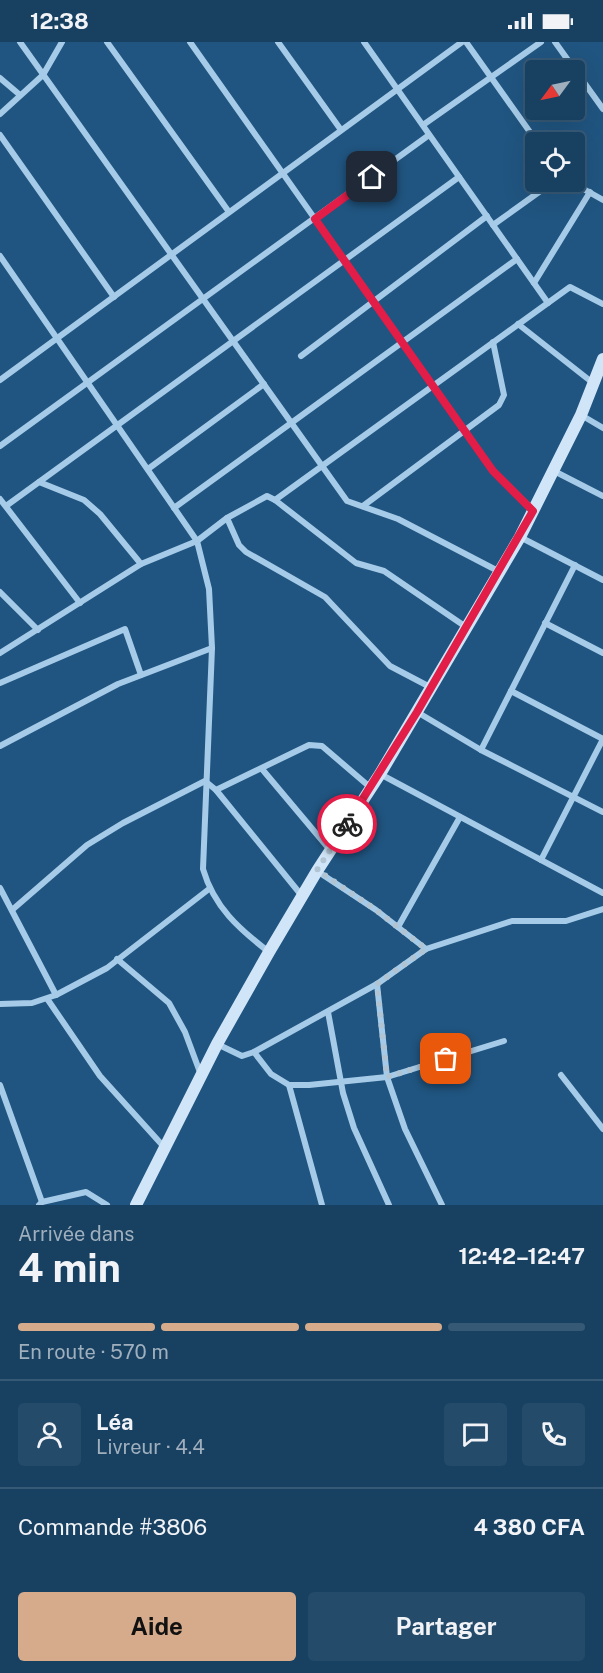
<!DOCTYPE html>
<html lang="fr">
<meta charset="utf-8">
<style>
body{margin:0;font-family:"Public Sans",sans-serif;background:#254b6a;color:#f1f3f6;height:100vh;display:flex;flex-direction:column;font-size:22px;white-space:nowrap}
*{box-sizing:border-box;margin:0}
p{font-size:20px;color:#9fafbd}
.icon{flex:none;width:33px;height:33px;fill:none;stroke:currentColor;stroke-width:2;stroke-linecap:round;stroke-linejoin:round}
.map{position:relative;height:1163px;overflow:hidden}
.sheet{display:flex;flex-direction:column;background:#184061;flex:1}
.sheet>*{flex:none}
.needle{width:39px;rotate:237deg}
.tools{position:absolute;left:525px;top:18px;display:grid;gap:12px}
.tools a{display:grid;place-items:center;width:60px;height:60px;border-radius:6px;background:#184061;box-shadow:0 6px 24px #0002,0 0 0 2px #365976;font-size:30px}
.pin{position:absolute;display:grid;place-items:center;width:51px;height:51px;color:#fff;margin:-26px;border-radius:12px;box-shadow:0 3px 9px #0006}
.courier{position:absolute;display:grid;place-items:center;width:60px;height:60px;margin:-30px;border:4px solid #e11d48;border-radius:50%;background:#fff;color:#222;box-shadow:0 2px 8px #0007}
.head em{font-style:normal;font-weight:700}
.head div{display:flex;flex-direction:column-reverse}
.head{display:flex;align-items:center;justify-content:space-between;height:102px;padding:0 18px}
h1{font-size:39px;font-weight:700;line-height:45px}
.bar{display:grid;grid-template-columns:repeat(4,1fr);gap:9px 6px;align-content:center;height:72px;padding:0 18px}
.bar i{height:8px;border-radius:4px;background:#365976}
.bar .current{background:#d6ab8b}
.bar p{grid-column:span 4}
.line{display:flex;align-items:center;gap:15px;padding:0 18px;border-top:2px solid #365976}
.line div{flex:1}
.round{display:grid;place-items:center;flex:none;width:63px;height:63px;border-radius:6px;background:#254b6a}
.action{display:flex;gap:12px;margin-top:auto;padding:12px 18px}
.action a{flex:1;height:69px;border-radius:6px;background:#d6ab8b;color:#111;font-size:24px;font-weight:700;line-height:69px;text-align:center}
.action a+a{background:#254b6a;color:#f1f3f6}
.status{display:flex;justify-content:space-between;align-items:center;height:42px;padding:0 30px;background:#184061;direction:ltr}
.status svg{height:16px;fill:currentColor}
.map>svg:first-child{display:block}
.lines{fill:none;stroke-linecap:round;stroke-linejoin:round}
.street{stroke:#a6cbe8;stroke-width:6}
.secondary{stroke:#d0e5f7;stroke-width:12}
.done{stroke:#b1c4d3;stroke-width:6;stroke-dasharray:0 10.8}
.route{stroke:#e11d48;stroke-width:8}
</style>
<div class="status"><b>12:38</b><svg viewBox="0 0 49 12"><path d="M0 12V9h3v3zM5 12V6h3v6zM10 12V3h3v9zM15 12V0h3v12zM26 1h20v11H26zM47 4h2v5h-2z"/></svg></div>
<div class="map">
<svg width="603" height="1163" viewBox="0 0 603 1163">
<rect width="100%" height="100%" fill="#205581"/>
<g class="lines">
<g class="street">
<path d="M20 0 347 459 398 477 500 530"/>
<path d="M107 0 229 170"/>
<path d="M190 0 493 429 533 468"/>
<path d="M278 0 341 88"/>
<path d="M364 0 548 261"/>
<path d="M466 0 537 100"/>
<path d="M555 0 603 67"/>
<path d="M0 36 20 53"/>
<path d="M0 72 43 33 62 0"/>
<path d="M423 83 541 0"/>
<path d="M0 93 114 255"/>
<path d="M571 140 603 158"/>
<path d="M493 183 553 140"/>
<path d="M0 214 197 499 209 547 212 606 203 827C214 865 239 887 269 910"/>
<path d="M534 241 590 150"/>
<path d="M518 282 593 341"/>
<path d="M301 314 487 174"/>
<path d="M0 338 462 0"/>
<path d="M581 373 603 386"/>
<path d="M0 404 429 93"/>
<path d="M148 427 264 342"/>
<path d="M554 429 603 454"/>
<path d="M39 440 84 458 100 472 141 522"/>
<path d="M0 457 80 561"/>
<path d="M275 458 570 245 603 262"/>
<path d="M6 464 459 135"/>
<path d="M363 464 499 363 504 353 493 300"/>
<path d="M174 466 517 217"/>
<path d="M227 476 239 503 246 510 325 555 390 624 430 645"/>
<path d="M520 495 603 538"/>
<path d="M0 550 38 588"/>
<path d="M545 581 603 611"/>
<path d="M0 611 141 522 197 499 227 476 267 454 275 458 356 521 384 529 466 585"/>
<path d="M0 641 125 587 141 633"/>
<path d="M511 649 603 697"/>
<path d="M417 670 481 708 603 770"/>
<path d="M0 704 118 642 212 606"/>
<path d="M481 708 575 523"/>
<path d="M262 727 330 808"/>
<path d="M380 732 603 851"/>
<path d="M216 748 309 703 322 704 371 746"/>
<path d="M541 818 603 697"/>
<path d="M317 829 376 868 426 907"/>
<path d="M0 846 56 953"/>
<path d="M12 868 87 803 123 781 205 739 216 748 302 854"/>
<path d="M398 885 460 775"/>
<path d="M117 917 169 961 185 990 201 1033"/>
<path d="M377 942 387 1035 405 1087 442 1163"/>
<path d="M48 958 100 1034 164 1105"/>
<path d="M0 962 32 961 56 953 107 926 209 847"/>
<path d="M328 970 343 1051 354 1086 389 1163"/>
<path d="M217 1002 242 1014 254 1010 377 942 426 907 512 879H566L603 867"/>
<path d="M254 1010 271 1032 289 1043H309L387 1035 504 999"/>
<path d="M561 1033 603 1087"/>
<path d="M0 1043 42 1160"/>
<path d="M289 1043 322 1163"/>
<path d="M39 1163 42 1160 86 1150 107 1163"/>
</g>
<path class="secondary" d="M136 1163 217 1002 269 910 317 829 380 732 520 495 581 373 603 317"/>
</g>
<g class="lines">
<path class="done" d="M347 782 317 828 376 868 426 907 377 942 387 1035 446 1017"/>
<path class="route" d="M347 782 417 670 533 469 493 429 315 177 372 135"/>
</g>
</svg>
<div class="tools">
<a><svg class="needle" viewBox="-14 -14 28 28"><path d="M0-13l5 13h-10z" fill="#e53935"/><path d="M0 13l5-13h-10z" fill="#9fafbd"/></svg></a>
<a><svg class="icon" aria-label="locate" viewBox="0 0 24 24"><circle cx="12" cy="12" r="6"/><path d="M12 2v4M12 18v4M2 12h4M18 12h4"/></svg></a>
</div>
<div class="pin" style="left:446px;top:1017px;background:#ea580c"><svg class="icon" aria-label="bag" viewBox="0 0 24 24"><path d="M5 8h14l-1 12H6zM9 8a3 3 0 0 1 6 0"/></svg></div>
<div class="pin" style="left:372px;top:135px;background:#1f2937"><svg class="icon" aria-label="home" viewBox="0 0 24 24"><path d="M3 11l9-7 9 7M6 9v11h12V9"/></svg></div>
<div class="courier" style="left:347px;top:782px"><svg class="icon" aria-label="bike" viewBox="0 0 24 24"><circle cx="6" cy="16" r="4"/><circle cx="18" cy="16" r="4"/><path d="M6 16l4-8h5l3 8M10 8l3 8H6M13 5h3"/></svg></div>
</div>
<section class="sheet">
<div class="head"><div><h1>4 min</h1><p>Arrivée dans</p></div><em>12:42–12:47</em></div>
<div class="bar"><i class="current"></i><i class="current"></i><i class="current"></i><i></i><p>En route · 570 m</p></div>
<div class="line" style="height:108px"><a class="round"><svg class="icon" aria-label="person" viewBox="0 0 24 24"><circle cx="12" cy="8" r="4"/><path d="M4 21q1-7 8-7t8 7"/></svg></a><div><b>Léa</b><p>Livreur · 4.4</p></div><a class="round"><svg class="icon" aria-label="chat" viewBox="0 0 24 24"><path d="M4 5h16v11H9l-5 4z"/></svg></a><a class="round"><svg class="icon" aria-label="phone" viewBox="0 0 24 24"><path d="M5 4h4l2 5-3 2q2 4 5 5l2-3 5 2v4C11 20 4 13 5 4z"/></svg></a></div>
<div class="line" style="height:78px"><div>Commande #3806</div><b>4 380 CFA</b></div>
<div class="action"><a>Aide</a><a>Partager</a></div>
</section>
